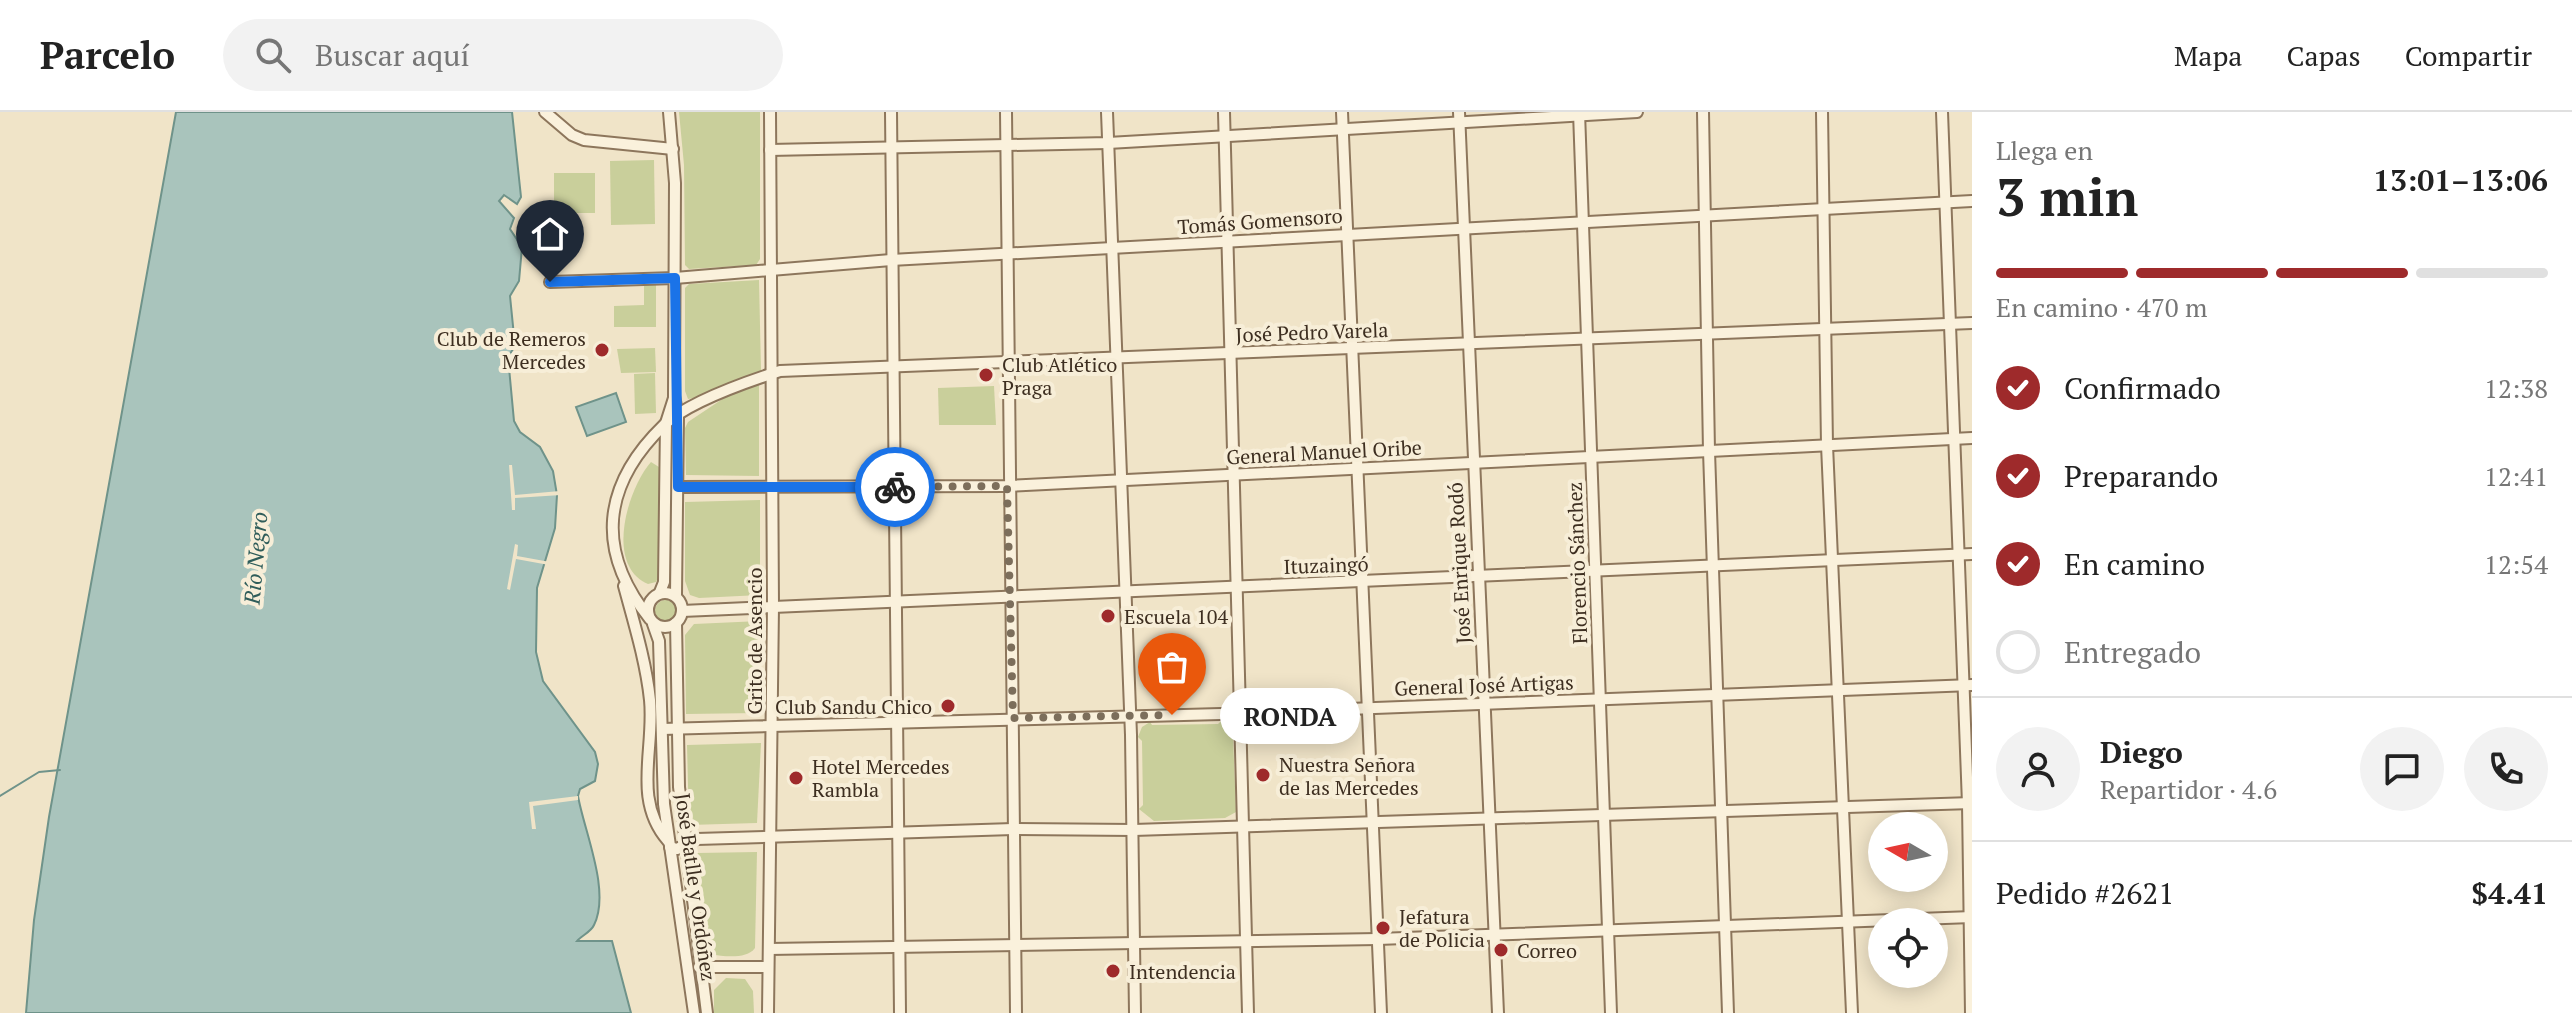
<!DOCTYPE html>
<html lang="es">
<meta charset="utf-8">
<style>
body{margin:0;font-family:"PT Serif",serif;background:#f2f2f2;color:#222;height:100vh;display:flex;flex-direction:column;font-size:30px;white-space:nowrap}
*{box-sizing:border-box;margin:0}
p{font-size:26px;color:#767676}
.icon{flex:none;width:44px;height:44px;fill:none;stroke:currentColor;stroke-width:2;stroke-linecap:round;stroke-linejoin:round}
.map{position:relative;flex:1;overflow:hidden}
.panel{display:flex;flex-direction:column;background:#fff;width:600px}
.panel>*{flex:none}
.needle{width:52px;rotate:279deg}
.tools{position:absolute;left:1868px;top:700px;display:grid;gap:16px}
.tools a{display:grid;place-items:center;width:80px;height:80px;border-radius:50%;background:#fff;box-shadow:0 4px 20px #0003;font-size:40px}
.pin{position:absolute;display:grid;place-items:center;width:68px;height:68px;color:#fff;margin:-82px -34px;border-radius:50% 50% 50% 0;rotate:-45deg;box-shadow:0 0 8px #0007}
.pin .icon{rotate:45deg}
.courier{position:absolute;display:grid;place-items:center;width:80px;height:80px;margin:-40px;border:6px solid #1a73e8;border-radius:50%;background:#fff;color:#222;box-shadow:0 2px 10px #0007}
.bubble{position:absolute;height:56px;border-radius:28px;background:#fff;box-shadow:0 4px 20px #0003;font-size:26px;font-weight:700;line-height:56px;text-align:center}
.summary em{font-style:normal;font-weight:700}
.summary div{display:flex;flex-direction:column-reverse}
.summary{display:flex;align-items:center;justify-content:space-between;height:136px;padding:0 24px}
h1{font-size:52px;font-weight:700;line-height:60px}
.bar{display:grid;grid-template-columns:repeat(4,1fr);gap:12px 8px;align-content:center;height:96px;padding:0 24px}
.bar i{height:10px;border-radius:6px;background:#e0e0e0}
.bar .selected{background:#9e2a2b}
.bar p{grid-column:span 4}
.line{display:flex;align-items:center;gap:20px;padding:0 24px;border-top:2px solid #e0e0e0}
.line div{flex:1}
.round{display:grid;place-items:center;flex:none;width:84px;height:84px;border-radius:42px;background:#f2f2f2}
ol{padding:0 24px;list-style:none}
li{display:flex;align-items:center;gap:24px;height:88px}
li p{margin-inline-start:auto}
li .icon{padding:8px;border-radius:50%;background:#9e2a2b;color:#fff;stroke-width:4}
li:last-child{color:#767676}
li i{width:44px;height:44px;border:4px solid #e0e0e0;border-radius:50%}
header{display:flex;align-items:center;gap:48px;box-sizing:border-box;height:112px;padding:0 40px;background:#fff;border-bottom:2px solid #e0e0e0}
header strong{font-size:38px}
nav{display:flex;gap:44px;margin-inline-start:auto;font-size:28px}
.search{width:560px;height:72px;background:#f2f2f2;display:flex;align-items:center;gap:20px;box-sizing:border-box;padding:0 28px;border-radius:44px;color:#767676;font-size:30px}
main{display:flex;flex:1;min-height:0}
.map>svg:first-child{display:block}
.green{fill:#c9cf9b}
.water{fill:#a9c4bc;stroke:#6f938a;stroke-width:2}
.pier{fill:#f0e4c8}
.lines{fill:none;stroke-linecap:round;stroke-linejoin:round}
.stream{stroke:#6f938a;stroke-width:2}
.minor-casing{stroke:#8d765c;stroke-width:14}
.minor{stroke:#faf1dc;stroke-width:10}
.done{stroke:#7c6e5b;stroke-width:8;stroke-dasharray:0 14.4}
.route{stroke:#1a73e8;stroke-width:10}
.poi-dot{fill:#9e2a2b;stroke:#f7eed8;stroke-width:3}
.labels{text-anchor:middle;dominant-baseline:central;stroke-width:8;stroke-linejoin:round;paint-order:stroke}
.street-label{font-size:20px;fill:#3d2e20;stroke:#f7eed8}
.poi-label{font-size:20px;fill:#3d2e20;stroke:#f7eed8;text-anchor:start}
.water-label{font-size:22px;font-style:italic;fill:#2f5d5a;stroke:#f7eed8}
</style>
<header>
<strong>Parcelo</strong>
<div class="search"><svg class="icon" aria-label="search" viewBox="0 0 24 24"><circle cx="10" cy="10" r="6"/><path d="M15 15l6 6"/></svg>Buscar aquí</div>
<nav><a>Mapa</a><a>Capas</a><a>Compartir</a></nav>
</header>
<main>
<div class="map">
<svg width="1972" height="901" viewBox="0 0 1972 901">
<rect width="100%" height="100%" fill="#f0e4c8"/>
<g class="green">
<path d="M679 0H760V147L756 153 689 157 685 153 684 53Z"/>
<path d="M654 48 655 112 611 113 610 49Z"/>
<rect x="554" y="61" width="41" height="40"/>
<path d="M759 168 761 259 700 285 688 287 685 279V176L689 172Z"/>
<path d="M644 170H656V215H614V194L644 193Z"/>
<path d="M655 236 656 260 621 261 617 237Z"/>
<path d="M655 261 656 301 635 302 634 262Z"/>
<path d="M759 273V364L686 363 685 316 688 310 730 282Z"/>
<path d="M994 274 996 313H939L938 276Z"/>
<path d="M651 350 659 355 660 462 656 470 648 472C604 453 628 376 651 350Z"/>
<path d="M760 388V483L699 486 690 483 685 469V390Z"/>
<circle cx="666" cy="499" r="11"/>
<path d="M760 509 759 601 686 602 685 523 694 512Z"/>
<path d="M1221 609 1230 612 1236 622 1233 624 1236 700 1225 706 1154 709 1139 697 1143 693 1142 629 1138 625 1142 615 1150 610 1152 613 1218 612Z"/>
<path d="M761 631 757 711 689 713 687 633Z"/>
<path d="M757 740 755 836C747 847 725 845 711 842L708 838 693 746 697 741Z"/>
<path d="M726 866 745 867 753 879 754 901H714V878Z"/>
</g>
<g class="water">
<path d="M176 0H512L521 85 517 92 504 83 499 89 514 106 510 117 522 135 519 169 510 184 515 234 508 245 514 309 520 320 540 335 553 359 557 383 555 416 537 476 536 540 543 569 595 640 598 652 595 669 580 677 578 684C584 719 611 779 594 813 591 820 581 824 577 829H612L631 901H26L34 808 49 705Z"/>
<path d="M616 281 626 310 587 324 576 295Z"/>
</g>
<g class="pier">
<path d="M509 353H512L515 383 560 379 561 383 515 386V398H512Z"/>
<path d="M515 432 518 433 517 444 550 450 549 453 516 447 510 478 507 477Z"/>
<path d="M578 684V688L533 694 536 717H532L529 690Z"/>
</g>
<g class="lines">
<path class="stream" d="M0 684 39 660 60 658"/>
<g class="minor-casing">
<g id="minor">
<path d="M545 0 572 23 584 28 673 37"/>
<path d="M669 0 675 71 674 284 678 304 676 483"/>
<path d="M891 0 900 901"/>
<path d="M1006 0 1016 901"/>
<path d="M1107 0 1131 623 1135 901"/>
<path d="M1224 0 1248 901"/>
<path d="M1342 0 1381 901"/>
<path d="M1459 0 1498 901"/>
<path d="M1579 0 1611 901"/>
<path d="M1703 0 1709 339 1728 901"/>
<path d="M1822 0 1827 333 1852 901"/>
<path d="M1942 0 1968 692 1971 901"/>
<path d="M770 38 1108 31 1637 0"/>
<path d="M550 170 675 166 891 148 1972 89"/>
<path d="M678 375 1007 374 1972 326"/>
<path d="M624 474C634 511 646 550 650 588 655 637 632 688 668 729"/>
<path d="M660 480 664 470 666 311 674 286"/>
<circle cx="665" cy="498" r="17"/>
<path d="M682 499 1972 442"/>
<path d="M650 507C595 439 602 373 664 313 688 290 749 269 780 259L1972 211"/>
<path d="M676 511 679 675 707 901"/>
<path d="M653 512 659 529 664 692 694 901"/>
<path d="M662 617 1221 602 1972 573"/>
<path d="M670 735 677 737 697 727 1013 717 1134 718 1972 691"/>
<path d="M769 837 1378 827 1972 805"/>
<path d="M699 855H768"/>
<path d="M768 901 773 494 770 0"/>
</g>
</g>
<use href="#minor" class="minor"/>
</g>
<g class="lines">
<path class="done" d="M895 375 1007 374 1013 606 1172 603"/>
<path class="route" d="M550 170 675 166 678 375H895"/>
</g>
<g class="poi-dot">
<circle cx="602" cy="238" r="8"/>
<circle cx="986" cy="263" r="8"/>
<circle cx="1108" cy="504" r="8"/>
<circle cx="948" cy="594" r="8"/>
<circle cx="1263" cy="663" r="8"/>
<circle cx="796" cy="666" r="8"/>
<circle cx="1383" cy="816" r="8"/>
<circle cx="1501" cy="838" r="8"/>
<circle cx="1113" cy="859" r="8"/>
</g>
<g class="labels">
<g class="street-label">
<text transform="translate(1260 109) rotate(-4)">Tomás Gomensoro</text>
<text transform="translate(1312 220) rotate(-2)">José Pedro Varela</text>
<text transform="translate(1324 340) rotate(-3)">General Manuel Oribe</text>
<text transform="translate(1459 451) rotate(-93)">José Enrique Rodó</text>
<text transform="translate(1577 451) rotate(-92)">Florencio Sánchez</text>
<text transform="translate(1326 453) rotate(-2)">Ituzaingó</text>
<text transform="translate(754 529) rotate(-90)">Grito de Asencio</text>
<text transform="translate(1484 573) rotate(-2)">General José Artigas</text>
<text transform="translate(696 775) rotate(82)">José Batlle y Ordóñez</text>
</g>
<g class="poi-label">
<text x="586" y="226" text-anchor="end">Club de Remeros<tspan x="586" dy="23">Mercedes</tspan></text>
<text x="1002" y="252">Club Atlético<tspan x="1002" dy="23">Praga</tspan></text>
<text x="1124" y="504">Escuela 104</text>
<text x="932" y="594" text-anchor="end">Club Sandu Chico</text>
<text x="1279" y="652">Nuestra Señora<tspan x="1279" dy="23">de las Mercedes</tspan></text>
<text x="812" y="654">Hotel Mercedes<tspan x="812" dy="23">Rambla</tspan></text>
<text x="1399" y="804">Jefatura<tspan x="1399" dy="23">de Policia</tspan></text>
<text x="1517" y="838">Correo</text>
<text x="1129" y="859">Intendencia</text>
</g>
<g class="water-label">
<text transform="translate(255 446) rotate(-85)">Río Negro</text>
</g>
</g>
</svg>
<div class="tools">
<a><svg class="needle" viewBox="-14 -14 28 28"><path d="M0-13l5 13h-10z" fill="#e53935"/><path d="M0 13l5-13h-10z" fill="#767676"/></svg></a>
<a><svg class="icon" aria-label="locate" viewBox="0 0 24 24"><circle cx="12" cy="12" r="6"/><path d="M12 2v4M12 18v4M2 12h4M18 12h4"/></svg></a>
</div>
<div class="pin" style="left:1172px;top:603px;background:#ea580c"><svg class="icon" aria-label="bag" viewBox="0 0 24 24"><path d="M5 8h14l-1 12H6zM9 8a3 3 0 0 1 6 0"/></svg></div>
<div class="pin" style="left:550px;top:170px;background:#1f2937"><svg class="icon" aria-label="home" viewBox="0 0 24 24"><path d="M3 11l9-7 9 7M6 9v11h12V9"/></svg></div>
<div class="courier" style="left:895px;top:375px"><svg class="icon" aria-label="bike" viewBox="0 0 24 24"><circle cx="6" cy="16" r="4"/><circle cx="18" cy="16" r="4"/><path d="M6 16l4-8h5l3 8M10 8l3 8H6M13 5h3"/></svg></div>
<div class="bubble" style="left:1220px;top:576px;width:140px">RONDA</div>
</div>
<section class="panel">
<div class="summary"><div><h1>3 min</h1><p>Llega en</p></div><em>13:01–13:06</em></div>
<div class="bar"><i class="selected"></i><i class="selected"></i><i class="selected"></i><i></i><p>En camino · 470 m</p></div>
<ol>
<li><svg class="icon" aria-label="check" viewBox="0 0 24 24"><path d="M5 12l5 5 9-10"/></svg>Confirmado<p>12:38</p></li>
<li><svg class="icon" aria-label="check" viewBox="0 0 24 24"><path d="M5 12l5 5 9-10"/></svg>Preparando<p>12:41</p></li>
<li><svg class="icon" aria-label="check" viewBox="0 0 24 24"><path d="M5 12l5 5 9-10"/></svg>En camino<p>12:54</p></li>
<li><i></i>Entregado</li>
</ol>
<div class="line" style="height:144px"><a class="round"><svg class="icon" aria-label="person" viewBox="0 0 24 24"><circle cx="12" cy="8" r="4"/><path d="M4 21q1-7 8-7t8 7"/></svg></a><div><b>Diego</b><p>Repartidor · 4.6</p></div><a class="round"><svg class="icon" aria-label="chat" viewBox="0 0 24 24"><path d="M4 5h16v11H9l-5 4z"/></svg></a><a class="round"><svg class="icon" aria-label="phone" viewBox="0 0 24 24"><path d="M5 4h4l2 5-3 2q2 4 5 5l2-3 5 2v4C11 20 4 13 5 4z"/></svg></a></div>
<div class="line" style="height:104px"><div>Pedido #2621</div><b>$4.41</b></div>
</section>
</main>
